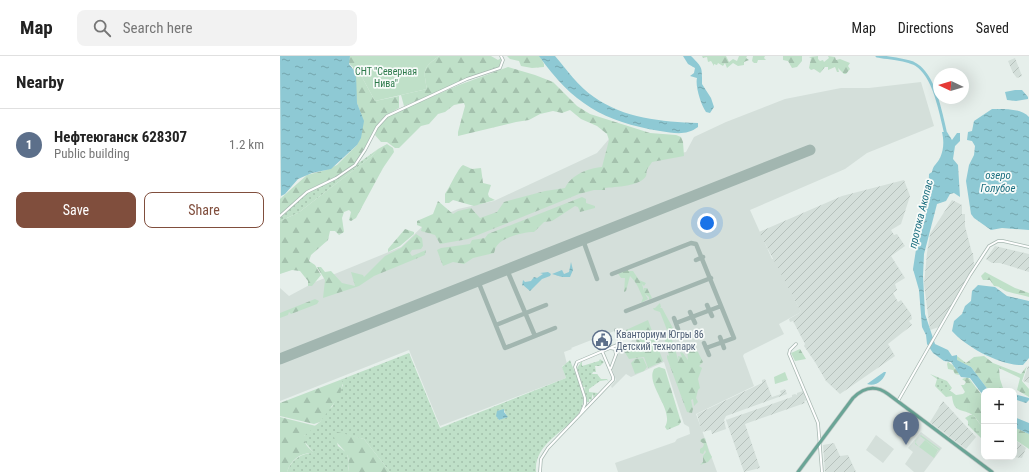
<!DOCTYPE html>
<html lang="en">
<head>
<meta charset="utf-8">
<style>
	body { margin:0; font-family:"Roboto Condensed",sans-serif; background:#f2f2f2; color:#222 }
	.controls { position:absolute; right:12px; bottom:12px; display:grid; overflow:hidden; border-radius:8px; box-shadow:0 4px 16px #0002 }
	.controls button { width:36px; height:36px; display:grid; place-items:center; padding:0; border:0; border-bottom:1px solid #e0e0e0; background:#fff; color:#222; font:20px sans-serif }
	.compass { position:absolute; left:653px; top:12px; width:36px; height:36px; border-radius:50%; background:#fff; box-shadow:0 4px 16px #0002; rotate:274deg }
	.you { position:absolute; left:427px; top:167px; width:14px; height:14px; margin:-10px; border:3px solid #fff; border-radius:50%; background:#1a73e8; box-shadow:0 0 0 6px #1a73e833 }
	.badge { display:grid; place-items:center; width:26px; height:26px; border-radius:50%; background:#804e3d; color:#fff; font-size:13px; font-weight:700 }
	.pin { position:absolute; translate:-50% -33px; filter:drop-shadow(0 1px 2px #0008) }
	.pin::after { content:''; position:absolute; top:21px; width:14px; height:12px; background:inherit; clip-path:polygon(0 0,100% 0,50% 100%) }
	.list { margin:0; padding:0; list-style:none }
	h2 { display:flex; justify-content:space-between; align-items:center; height:52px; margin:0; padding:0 16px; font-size:17px }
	h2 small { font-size:13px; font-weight:400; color:#767676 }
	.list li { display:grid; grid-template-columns:26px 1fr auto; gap:12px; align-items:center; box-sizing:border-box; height:72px; padding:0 16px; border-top:1px solid #e0e0e0 }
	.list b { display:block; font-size:15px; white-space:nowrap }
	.list p { margin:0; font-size:13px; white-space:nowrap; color:#767676 }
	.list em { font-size:13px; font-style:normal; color:#767676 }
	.actions { display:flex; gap:8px; padding:12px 16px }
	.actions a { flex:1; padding:9px 0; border:1px solid #804e3d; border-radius:8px; text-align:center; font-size:14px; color:#804e3d }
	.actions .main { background:#804e3d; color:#fff }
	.icon { flex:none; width:22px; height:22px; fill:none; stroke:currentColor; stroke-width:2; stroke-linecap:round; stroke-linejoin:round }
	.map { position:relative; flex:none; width:749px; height:416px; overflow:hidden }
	header { display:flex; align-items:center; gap:24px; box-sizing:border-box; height:56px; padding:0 20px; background:#fff; border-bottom:1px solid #e0e0e0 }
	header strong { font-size:19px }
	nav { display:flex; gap:22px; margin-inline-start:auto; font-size:14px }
	.search { width:280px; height:36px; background:#f2f2f2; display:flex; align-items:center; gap:10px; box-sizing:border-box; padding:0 14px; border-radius:8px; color:#767676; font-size:15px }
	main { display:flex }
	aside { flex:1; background:#fff }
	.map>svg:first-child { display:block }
</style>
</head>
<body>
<header>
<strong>Map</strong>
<div class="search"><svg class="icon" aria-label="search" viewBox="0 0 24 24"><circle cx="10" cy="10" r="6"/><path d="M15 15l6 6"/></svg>Search here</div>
<nav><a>Map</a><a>Directions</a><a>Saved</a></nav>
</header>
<main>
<aside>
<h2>Nearby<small></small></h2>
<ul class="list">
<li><span class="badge" style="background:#5c6f8a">1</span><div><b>Нефтеюганск 628307</b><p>Public building</p></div><em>1.2 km</em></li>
</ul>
<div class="actions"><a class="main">Save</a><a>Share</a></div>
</aside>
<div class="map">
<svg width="749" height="416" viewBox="0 0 749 416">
	<defs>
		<pattern id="industrial-furrows" width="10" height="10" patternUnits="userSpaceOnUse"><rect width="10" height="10" fill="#d4dfda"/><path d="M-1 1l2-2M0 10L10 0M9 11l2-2" fill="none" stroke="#b6c1bc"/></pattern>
		<pattern id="grass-dots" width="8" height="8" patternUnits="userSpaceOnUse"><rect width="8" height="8" fill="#bfe0c8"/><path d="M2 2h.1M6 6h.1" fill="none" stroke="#a4c1ad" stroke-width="1.8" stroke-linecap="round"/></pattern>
		<pattern id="forest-firs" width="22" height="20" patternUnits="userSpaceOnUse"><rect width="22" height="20" fill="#bfe0c8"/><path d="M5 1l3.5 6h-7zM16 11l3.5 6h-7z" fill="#a4c1ad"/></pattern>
		<pattern id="wetland-marsh" width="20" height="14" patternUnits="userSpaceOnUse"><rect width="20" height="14" fill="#bfe0c8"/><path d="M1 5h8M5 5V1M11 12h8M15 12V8" fill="none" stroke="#a4c1ad"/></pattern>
		<pattern id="water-ripples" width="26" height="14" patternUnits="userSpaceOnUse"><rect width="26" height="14" fill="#8ec9d4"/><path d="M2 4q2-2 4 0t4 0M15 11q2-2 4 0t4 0" fill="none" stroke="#74a5ad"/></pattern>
	</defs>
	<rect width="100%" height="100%" fill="#e6efeb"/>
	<path fill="#d4dfda" d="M641,26L654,70L587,97L565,113L470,154L492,203H494L521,256L499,268L504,278L464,298L463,300L474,330L416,358L437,416H338L335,407L395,386L397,383L410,378L409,371L404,368L384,306L351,321L346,318L332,332L331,330L336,324L332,313L341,290L352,285L347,274L341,277L337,274L291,292L292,293L284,296L287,308L282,310L286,322L160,370L129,294L0,345V232L9,240L35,226L121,191L146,167L178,153L214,145L317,97L334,77L375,102L406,96L414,81L446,66L505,43L561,32H589Z
		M641,376L662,392L644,416H634L625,408L633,396L628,392Z
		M596,379L614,393L603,407L586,394Z"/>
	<path fill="url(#industrial-furrows)" d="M735,2L742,20L737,22L733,17L728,5Z
		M624,124L630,140L621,168L611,174L614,179L617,178L625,190L611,200L625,222L615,228L617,234L613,237L618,246L621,244L631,258L632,263L629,265L632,269L608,288L615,300L560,338L546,325L535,306L524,290L525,288L513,265L510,266L509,263L521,256L479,176L562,140Z
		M672,144L682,149V158H685V170L692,197H693L694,209L659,271L650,274L644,228L647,197L650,178Z
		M715,190L749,198V216L720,207H712L706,203Z
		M748,310H749V327L743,325Z
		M485,323L492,341L501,338L500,335L505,333L507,338L446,360L444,364L446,373L432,378L431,374L422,376L417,358L482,327V324Z
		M523,335L526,344L524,345L525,347L465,368L480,412L464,416L446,364L512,341V339L515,338L517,339V337Z
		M663,345L696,381L686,393L650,366Z
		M734,383L746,392L742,402L733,401Z
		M554,387L560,400L568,399L576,416H545L543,389Z"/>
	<path fill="url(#grass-dots)" fill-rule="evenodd" d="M98,93L92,100L18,157L0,165V162L27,136L62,119Z
		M129,297L160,372L286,322L282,311L290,304C294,316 304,333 303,346C301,371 253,382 256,416H110L84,383L54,376L58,390L67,397L69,407L68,416H7C11,404 21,397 34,397L24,385V380L28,375L40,366L47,354L52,351L63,329L60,324ZM224,354L227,361L219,364L217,361V355Z
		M320,303L324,306L320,310H315L316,316H313L312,318H317L321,323H327L329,326L327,324L320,325L309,333V336L318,337L314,342L312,338V344L309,343V346H307L304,334L305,331H303L297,312L302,305V310L319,305Z
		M650,318L667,325L672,332L670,334L664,333L661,336L655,330L657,323Z"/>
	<path fill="url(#forest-firs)" d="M70,0H77V12L95,45L119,40V52L106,59L100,65L84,94L74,108L55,121L26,135L0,159V143L27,119L46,114L57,109L77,89L81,58L77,47L73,11C69,8 67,5 70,0Z
		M159,0H211L218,4L221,2L220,11L124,50L121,39L147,33C143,13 143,12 159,0Z
		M227,0H260L264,8V11L252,12L241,10L239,5L230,3Z
		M422,0H446L449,6L453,3L457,5L459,0H467L466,2L469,4L464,6V9L458,10L453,7L447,12L445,7L443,10L438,7L437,9L434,8V10L431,5L428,6L427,1L423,2Z
		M473,0H485L484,2L486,4H478L477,7H474L472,5Z
		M503,0H522V5L517,11L512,12L508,5L503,4Z
		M538,0V3L540,5L543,4L544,6L549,2L548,0L555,1L556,4L560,3L570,7L568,10L570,13L566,18H564L558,12L559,16H557L555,11L548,14V11H545L540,17L534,13L531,14L529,12L531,2L529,1Z
		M228,11L255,19L273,26L297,50L310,58L370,77L396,79L401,81L403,86L404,100L372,106C371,108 368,111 367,114C366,116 367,118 366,120C361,130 335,131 325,132V134H314L299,138L188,183L160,188L155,179L141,175L142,171L137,169V165L153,158L158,145L173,158L178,155L191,152L200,162L217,156L224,146L231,144L265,135L285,132C291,119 308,112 322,111L329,84L327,78L317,70L301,63L290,54L282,57L273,55L260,58L249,64L236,66L178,80V76L185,50L184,47L174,49L165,56L158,58L149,68L141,70L119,92H115L107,86H101L95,79L98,70L108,60L179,29Z
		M107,88L113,92L114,96L103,112L76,162L71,165L69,164L71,156L69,154L64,156L62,162L64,176L59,179L55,175H50L48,184L31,199L29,205L35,209L41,219L32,230H28V225L20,215L12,214L0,218V165L18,157L92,100L98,93Z
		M183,109L192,113L201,112L203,127L211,129L208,138L209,141L215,144L194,150L173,144L169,147H165V138C170,131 178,112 183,109Z
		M302,141L306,143V147L315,150V152L300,156L298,151L295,150L272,165L264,166L254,176C244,176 222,181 216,191C215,192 215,195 214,197L193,202L184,208L173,206L163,210L157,194L161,192L190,188L192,184L205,182L208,178Z
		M125,173L134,176V178L120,190L108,196V193Z
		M136,178L142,182L143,190L141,193L132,194L130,197L132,200L146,194L145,199L94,220L79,230L43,242L45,224L37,211H41L45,216L51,215L62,227L75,230L71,216L83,219L84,221L105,200L121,192Z
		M351,211L348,215H353L359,224L366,227L364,230L362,228L364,235V232H367L372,242L369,244V241L365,238L368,243L361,247L363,242C358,231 357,227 350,220L346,235L344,236L345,222H341L337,216Z
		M705,216L735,232L749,237V241C742,239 736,238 729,236C723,235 721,230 714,230L710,224H703L701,220Z
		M35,243L39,245L37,248L11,258L9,256L8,259L0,262V257Z
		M380,247L381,251L380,252H382L394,274L393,277L387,274L380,256L374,254L373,252H375Z
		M368,264L383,305L368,312L364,301L349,303L344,295L345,291L357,289L356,283L347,281L346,274Z
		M386,276C395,284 395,296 399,306L398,300L402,301L400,296L403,297L408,304L407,295L410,292L418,296L423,306L419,310L422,312L418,323L420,332L418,334L416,342L418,346L414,350L413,343L411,344L413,353L412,357L407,356L387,302V299L389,300L388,295L384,293L386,289L384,280Z
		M520,293L526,303L515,305L511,297Z
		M677,300L686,307L694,301L704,300L713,307L741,318L747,310L742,325L749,333V341L737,334L740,322L719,312L720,323L724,335H709L691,311L676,304Z
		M363,302L367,311L364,315L355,318L351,307L355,303Z
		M668,306L674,310V312L678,315L679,319L675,318L673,314L668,313L667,308Z
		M379,311L385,313L401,366L399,369L387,374L385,371C395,354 365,329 374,313Z
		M688,321L704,342V373C700,369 698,364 694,360C682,351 674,359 672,340L666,341L661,336L663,333H668L676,339L683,338L685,336L681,329H684L686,326L682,323Z
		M60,324L63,326L60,339L40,366L34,368L0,360V347Z
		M0,361L36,370L24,380C24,388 28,392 35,397C21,396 11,403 7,416H0Z
		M734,371L749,378V393L734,383Z
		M54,375L84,383L110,416H68C69,410 70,402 66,397C61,389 52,386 54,375Z
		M425,382L429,396L432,401L428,406L420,409L423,406V400L426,396L425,394L423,398L420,397V393L423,391L424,388L420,385L421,383Z"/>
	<path fill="url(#wetland-marsh)" d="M690,359H693L704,373V385L688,369V365L685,362Z"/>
	<path fill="#bfe0c8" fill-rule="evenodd" d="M76,0H159C143,12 143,13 147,33L95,45L77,12Z
		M505,316L508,324L495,328L494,321Z
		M641,379L660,393L654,402L635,388V385ZM640,380L659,394L654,401L658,394L645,384L639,391L635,386Z"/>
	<path fill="url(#water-ripples)" d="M0,0H70L69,8L76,17L77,47L84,65L81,82L77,89L51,113L32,117L18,123L5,138L1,140Z
		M259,0H275C287,14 298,30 314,41C343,62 382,66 418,67V71C406,80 394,77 380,75C324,66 292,47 259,0Z
		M403,0H411C423,12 422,11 422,28L431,42L434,51L430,57L426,56C421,49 415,30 417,22L410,20L414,17L415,12L408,8Z
		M735,34H742L748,41V43L736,45L727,44L725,36Z
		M712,53C723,53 741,52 749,61V174L722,172L711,174L694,162L691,158L686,125L689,109L694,99L695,90L692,85L687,84L688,76L692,75L694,65Z
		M662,76H667L672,84L677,77H680V85L675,90L673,103L678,109L680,141L674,137L670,138L666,145L657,148L644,198L643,220L645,258L655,288L668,294L672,300L677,299V304L691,311L709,335H704V342H701L702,338L690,322L681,321L671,306L664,305L653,297L647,288L646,279L642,271L639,234L633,213L637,187L633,178L637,171L642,174C644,157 649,133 649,118L652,116C653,109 657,108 660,102C664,93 664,85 662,76Z
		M291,206L293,214L290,221H282L272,218L282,214L284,218L289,216Z
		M268,216L271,218L270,220L262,223L250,235L243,229L242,230L243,224L245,226L251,225L254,221L257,222L263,218L260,217Z
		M698,229L715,231L727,240L749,245V302L743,309C721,310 686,291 672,275L674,265L682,258L685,250L691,245L692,235Z
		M604,316H606C604,324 596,331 587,328Z
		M734,338L749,342V344L746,347L734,343Z
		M224,353V356L228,361L219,364L216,360L217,355Z
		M734,361L749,367V378L734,371Z"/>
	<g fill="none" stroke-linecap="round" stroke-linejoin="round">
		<path stroke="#8ec9d4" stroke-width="3" d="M597,0C608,2 623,3 633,7C655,17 661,59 666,79"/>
		<path stroke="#a2b6b0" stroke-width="4.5" d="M303,184L317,223
			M416,204L423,201
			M227,214L255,280
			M332,218L411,187L416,188L454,282L426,292
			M198,225L225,292L275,272
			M427,249L432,260
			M346,255L431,222
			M410,256L415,267
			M394,262L398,273
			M396,267L441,250
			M216,269L266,249
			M440,281L444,292
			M424,287L429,299"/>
		<path stroke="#a2b6b0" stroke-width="11" d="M0,303L530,94"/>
		<defs>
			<path id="minor" d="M0,160L27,136L56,122L75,109L85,94L97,71L107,60L187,23L220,12L223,4L221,0
				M516,288L510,294L509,298L538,367L542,416
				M332,291L340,288
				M331,312L340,288L336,274
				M618,345L690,219L709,190L718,185H723L749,191
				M301,357L305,348V342L295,311L297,306L330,292L335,293L336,299
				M260,416L261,403L268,392L333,324V321L322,295"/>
			<path id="major" d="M518,416L573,342C584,331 596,329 608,338L712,416"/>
		</defs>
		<use href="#minor" stroke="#a8b8b2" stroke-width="3.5"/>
		<use href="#major" stroke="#c2cac8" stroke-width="4.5"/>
		<use href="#minor" stroke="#fff" stroke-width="2"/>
		<use href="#major" stroke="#6aa596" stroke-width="3"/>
	</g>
	<defs>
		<symbol id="civic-ring" viewBox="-11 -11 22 22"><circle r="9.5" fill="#f7fbf9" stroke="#5c6f8a" stroke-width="1.5"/><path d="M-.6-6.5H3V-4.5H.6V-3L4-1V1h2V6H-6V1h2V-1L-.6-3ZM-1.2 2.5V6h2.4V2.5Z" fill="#5c6f8a"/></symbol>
	</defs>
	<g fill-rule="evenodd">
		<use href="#civic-ring" x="311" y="273" width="22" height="22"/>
	</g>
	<g text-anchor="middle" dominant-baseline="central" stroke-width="3.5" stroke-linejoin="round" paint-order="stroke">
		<g font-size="10" fill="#2d7a4b" stroke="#f7fbf9">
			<text x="106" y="15">СНТ "Северная<tspan x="106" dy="12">Нива"</tspan></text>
		</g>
		<g font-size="10" fill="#4e5e75" stroke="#f7fbf9" text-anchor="start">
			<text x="336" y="278">Кванториум Югры 86<tspan x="336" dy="12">Детский технопарк</tspan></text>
		</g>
		<g font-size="11" font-style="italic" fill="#1c6f80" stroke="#f7fbf9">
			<text x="718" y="119">озеро<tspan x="718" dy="13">Голубое</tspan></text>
			<text transform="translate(641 158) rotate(-76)">протока Акопас</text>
		</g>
	</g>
</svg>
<div class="controls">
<button>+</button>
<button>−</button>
</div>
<svg class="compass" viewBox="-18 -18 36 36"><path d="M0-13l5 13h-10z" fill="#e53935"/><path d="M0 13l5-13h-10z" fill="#767676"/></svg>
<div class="you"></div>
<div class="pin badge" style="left:626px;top:389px;background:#5c6f8a">1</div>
</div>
</main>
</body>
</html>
